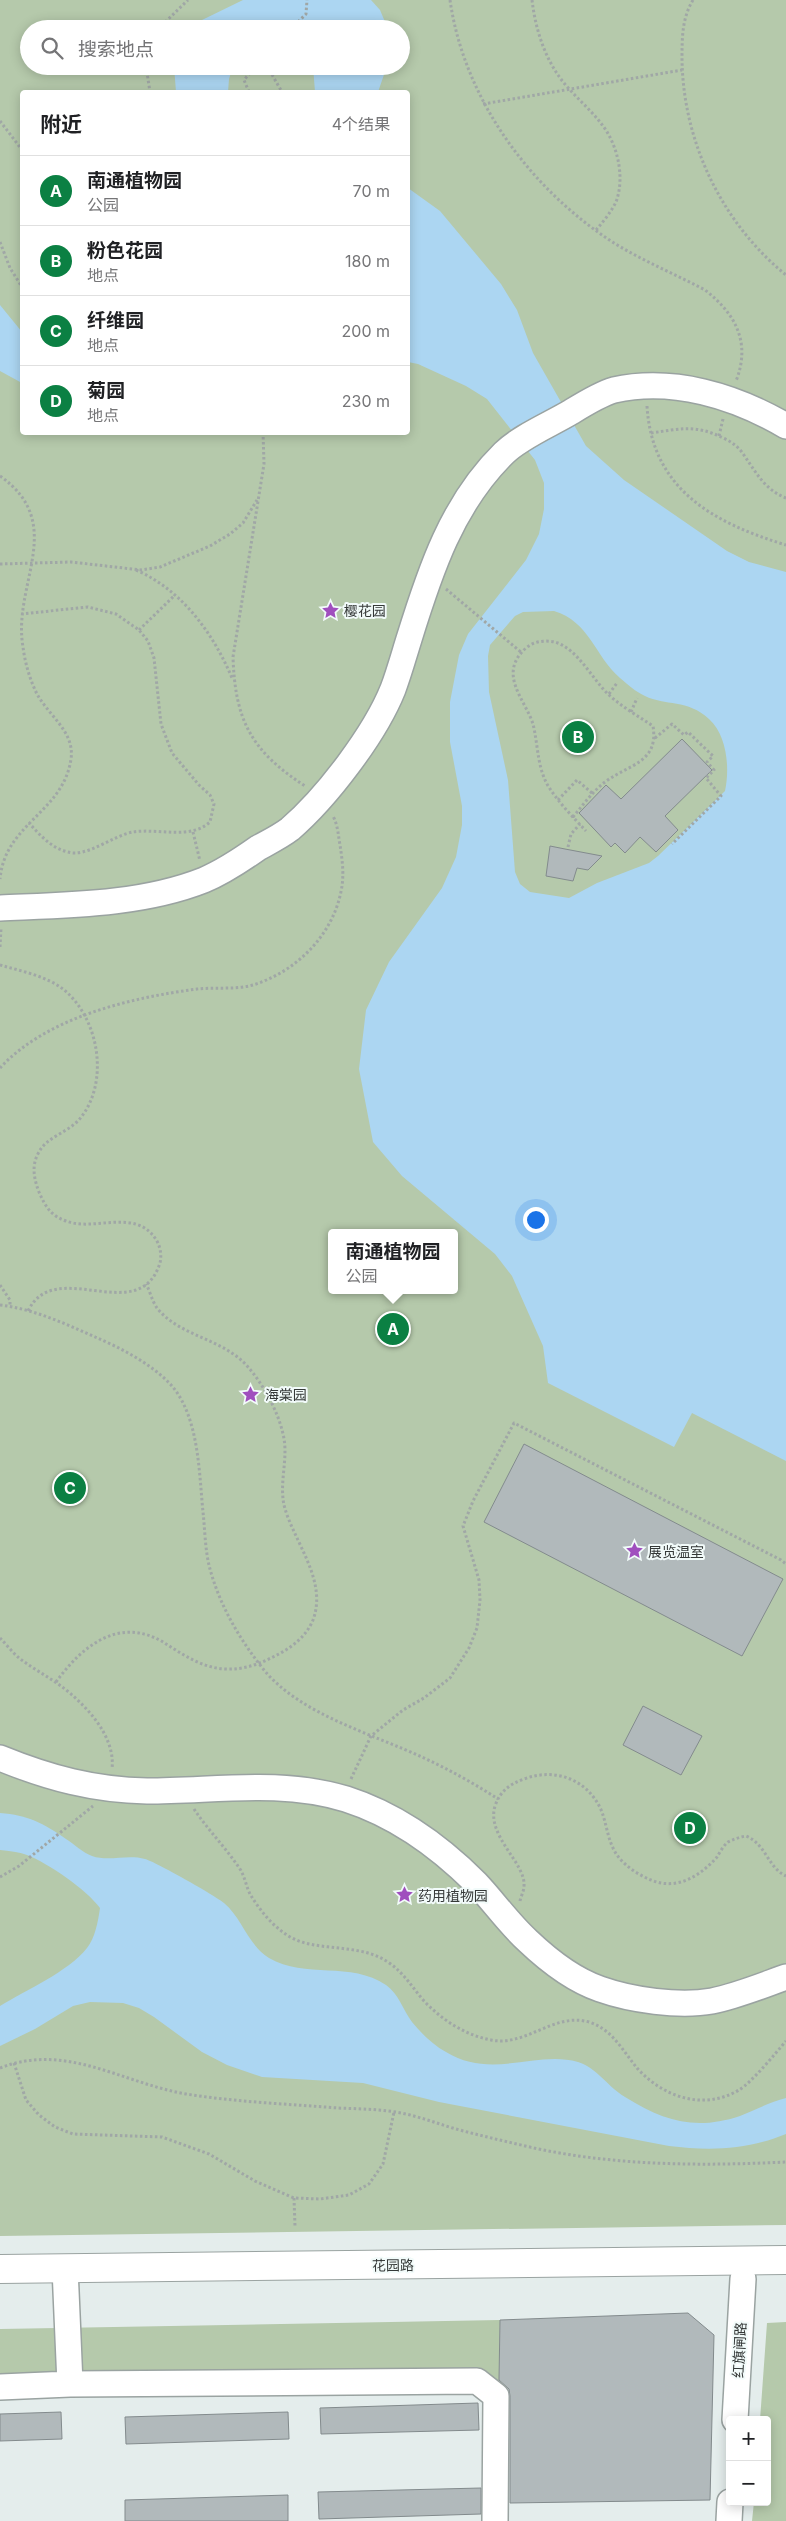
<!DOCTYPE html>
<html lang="zh">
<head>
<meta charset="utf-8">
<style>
	body { margin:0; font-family:Inter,"Noto Sans SC",sans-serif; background:#f6f6f6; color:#202124 }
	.controls { position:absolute; right:15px; bottom:15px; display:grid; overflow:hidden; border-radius:5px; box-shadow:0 2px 12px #0003 }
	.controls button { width:45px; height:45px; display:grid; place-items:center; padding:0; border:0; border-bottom:1px solid #e0e0e0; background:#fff; color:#202124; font:25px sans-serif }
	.you { position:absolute; left:535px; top:1219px; width:18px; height:18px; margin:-12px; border:4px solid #fff; border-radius:50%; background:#1a73e8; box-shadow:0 0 0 8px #1a73e833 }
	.badge { display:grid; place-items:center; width:32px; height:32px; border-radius:50%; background:#0b8043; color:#fff; font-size:16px; font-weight:700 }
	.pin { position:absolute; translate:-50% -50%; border:2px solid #fff; box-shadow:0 1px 5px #0006 }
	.popup { position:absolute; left:328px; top:1229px; width:130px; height:65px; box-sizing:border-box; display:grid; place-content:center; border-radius:5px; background:#fff; filter:drop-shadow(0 1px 4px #0005); font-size:16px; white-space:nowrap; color:#757577 }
	.popup b { font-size:19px; color:#202124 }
	.popup::after { content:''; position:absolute; left:50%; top:100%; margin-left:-10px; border:10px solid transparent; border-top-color:#fff }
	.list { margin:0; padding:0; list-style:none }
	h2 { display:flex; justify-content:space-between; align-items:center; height:65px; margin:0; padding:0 20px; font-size:21px }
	h2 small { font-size:16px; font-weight:400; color:#757577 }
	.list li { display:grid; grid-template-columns:32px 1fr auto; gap:15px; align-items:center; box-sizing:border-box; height:70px; padding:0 20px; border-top:1px solid #e0e0e0 }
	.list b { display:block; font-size:19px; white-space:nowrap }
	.list p { margin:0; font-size:16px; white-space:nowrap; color:#757577 }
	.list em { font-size:16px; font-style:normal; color:#757577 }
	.icon { flex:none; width:28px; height:28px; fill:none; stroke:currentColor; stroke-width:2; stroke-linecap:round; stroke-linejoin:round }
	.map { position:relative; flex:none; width:786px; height:2521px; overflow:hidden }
	.search { position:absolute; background:#fff; box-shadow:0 2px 12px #0003; left:20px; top:20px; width:390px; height:55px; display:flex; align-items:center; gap:12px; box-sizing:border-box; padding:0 18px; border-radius:28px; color:#757577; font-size:19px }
	.panel { position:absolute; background:#fff; box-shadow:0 2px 12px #0003; left:20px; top:90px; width:390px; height:345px; border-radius:5px }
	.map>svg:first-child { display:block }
</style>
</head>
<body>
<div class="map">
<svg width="786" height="2521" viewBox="0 0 786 2521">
	<rect width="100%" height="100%" fill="#e4edec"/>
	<path fill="#b5c9ab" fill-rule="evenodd" d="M0,0H786V2225L0,2236ZM29,29H401V66H29ZM22,92H408V432H22ZM332,1233H454V1290H332Z
		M500,2320L499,2384L0,2393V2329Z
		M786,2322V2521H752L754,2502H767V2420H760L767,2323Z"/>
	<path fill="#acd6f2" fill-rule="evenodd" d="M243,0H371L380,10L388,29H299L282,22L271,23L262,29H191L202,20Z
		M174,66H233L229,79L228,92H176Z
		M313,66H387L378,92H315Z
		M408,188L440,211L501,284L517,310L533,353L586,446L624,480L727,551L749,562L786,572V1461L692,1413L674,1447L548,1383L543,1346L512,1276L495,1254L402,1176L373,1142L359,1069L366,1010L389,962L442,888L456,857L462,825V806L450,742V702L459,655L468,634L526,560L539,534L544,509V483L535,460L487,399L466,386L418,364L408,362ZM554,611C590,622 594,655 620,678C627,684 636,692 645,696C665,706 688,699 709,719C727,735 730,768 725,791L658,856L649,863L597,883L569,898L530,892L520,884L515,872L508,780L489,692L488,656L490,645L515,616L523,612Z
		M0,305L22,332V383L0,371Z
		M0,1813C28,1815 43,1823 66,1839C74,1844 83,1853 92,1856C109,1862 127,1854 145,1859C154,1861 216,1896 224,1903C242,1918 248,1945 269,1958C305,1979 351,1961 386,1985C399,1994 403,2010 412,2022C421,2033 433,2045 446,2052C492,2080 536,2050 578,2062C597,2068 608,2087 625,2097C664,2121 695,2131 740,2116C755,2110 770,2102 786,2098V2134C747,2150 710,2151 669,2146L439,2102L363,2083L262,2077L227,2065L202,2052L154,2017L139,2008L123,2003L90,2002L73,2006L35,2029L0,2046V2006C26,1990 68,1972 87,1948C95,1938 98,1922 100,1908C87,1890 48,1863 27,1855C19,1852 9,1851 0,1850Z"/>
	<path fill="#b1b9bb" stroke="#838b8d" d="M682,739L712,770L665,816L678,830L656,852L640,837L625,853L615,843L611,847L579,813L606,785L621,799Z
		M550,846L565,849L602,856L588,870L577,868L573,881L546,876Z
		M524,1444L783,1579L742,1656L484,1522Z
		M643,1706L702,1736L681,1775L623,1745Z
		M688,2313L714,2335L710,2500L510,2503V2396L509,2389L499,2380L500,2320Z
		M478,2403L479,2430L321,2434L320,2408Z
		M61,2412L62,2439L0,2441V2414Z
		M288,2412L289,2439L126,2444L125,2417Z
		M481,2488V2514L319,2519L318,2492Z
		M288,2495V2521H125V2500Z"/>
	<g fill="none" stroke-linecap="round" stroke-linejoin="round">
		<defs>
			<path id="minor" d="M0,908C67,905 141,905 204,880C223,872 241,860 258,848C269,842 281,836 290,829C327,797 375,734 393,689C399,673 404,655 409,639C430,571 452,504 504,453C520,437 551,424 571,412C584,404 600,394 614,390C673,377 735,396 786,426
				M0,1758C49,1778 94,1790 147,1791C215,1791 280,1779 346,1799C396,1815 439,1846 476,1883C494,1902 509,1924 528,1941C548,1960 574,1980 600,1989C631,2000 679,2007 712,2001C737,1996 761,1986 786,1977
				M70,2384L477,2381L496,2396L495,2521
				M0,2387L70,2384L65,2268
				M735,2420L743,2279
				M729,2521L730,2502"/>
			<path id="major" d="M0,2269L786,2260"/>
		</defs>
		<use href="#minor" stroke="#9aa3a1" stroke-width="28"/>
		<use href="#major" stroke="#9aa3a1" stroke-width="30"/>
		<path stroke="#a0a7a6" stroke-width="3" stroke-dasharray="2.5 2.5" stroke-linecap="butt" d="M450,0C464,99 530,189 614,243C643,261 675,274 705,290C736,314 751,343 736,381
			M532,0C535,26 543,53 558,75C571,94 590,108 603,126C618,146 625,178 616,202C611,212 603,222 596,230
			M693,0C682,18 682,38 682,59C683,142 722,223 786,275
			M158,29L188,0
			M291,29L306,14L307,0
			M146,66L150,92
			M267,66L282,92
			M249,92L244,80L256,66
			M483,104L682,70
			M0,121L22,150
			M0,242L10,268L22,287
			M647,406C652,490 714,523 786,545
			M263,432L264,464L233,657C235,720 251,751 305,786
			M651,433C679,429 696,424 723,438C730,441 736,445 741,451C755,470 763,489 786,498
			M719,436L723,419
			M0,476C68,524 12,584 23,647C25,663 30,680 37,694C49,716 75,732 71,759C63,813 5,823 0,879
			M0,564L71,562L141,570L160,567L210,546L230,534L243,523L257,500
			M136,570C182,590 213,633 232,678
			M446,589L522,653
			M21,614L88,607L116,614L139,630L148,641L154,658L161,724L172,753L199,785L210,795L214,804L210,822C190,840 159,828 133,832C114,835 86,858 68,852C51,848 40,835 29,823
			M139,630L175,595
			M609,694L617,683
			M631,712L637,698
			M655,738L672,724L684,735L688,732L713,756L707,762L714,770L706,778L721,796L672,844
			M558,800L577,780L593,794
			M573,817C583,805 593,791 605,782C629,764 659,763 653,726C638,716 622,707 609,695C592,679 578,649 555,642C545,640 534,641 526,648C497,674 525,699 533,724C538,744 537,765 547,784C557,801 572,816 586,831
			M193,832L200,861
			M568,847L571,834L580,824
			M0,947L1,928
			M0,965C21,971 46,976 63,989C99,1018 109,1080 82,1116C71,1132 47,1136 39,1152C31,1165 34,1179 39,1192C45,1206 51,1216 66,1221C94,1232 134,1208 155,1238C160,1245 162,1254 160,1263C139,1329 55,1255 28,1311
			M0,1068C47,1017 130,998 197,989C215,987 235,990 253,985C298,971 335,933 342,886C344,872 342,858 340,845C338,834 338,826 333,816
			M0,1285L10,1300V1307
			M0,1305C33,1309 64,1323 95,1337C121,1348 152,1364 172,1386C199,1418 199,1472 203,1512C205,1530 205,1551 210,1569C220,1606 240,1640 264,1670C301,1715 373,1734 424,1758C450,1770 475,1784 498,1799
			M0,1638C6,1644 12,1652 19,1658C32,1668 47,1676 61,1686C85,1704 116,1736 112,1769
			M56,1682C82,1646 119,1616 163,1642C182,1654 202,1668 225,1669C244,1670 259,1664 275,1656C291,1648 306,1637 313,1620C328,1580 293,1541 284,1505C279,1481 289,1457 283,1434C278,1411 263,1384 248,1367C223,1338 180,1337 157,1308C152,1301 150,1291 146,1284
			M351,1779L371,1736L403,1710L424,1698L450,1678L469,1648L477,1628L480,1600L479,1580L463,1526L473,1501L514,1423L781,1560L786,1564
			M194,1809C208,1830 226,1848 240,1869C245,1877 246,1886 250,1894C262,1914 281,1937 305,1943C333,1950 364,1946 388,1962C404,1973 412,1987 424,2001C442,2020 465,2035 491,2040C526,2047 554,2012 589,2022C612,2029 623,2051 637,2068C663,2097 703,2111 739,2090C752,2082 775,2054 786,2041
			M0,1877L19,1866L93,1806
			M520,1901C521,1896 524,1891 524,1886C526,1863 486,1836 495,1806C500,1791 510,1784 524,1779C556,1767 589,1780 602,1812C607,1826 608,1842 617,1855C626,1868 646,1880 661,1883C683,1887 703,1873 717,1857C720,1852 724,1845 728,1842C734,1839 740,1837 746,1836C766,1844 768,1868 786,1876
			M14,2063L26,2100L39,2115L55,2127L73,2134L162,2137L209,2154L255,2181L294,2198L320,2199L349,2195L369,2184L383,2164L394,2112
			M0,2068C66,2042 122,2083 186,2094C236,2102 288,2104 338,2108C361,2109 384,2109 406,2114C423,2118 439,2124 456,2129C482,2136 508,2142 534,2148C617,2166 702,2166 786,2162
			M294,2198L295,2226"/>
		<use href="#minor" stroke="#fff" stroke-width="25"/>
		<use href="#major" stroke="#fff" stroke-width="28"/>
	</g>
	<defs>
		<symbol id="sight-bare" viewBox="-9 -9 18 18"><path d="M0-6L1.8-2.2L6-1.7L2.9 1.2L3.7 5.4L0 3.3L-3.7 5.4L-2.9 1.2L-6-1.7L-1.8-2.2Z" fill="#a04fbe" stroke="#f2fbfa" stroke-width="2.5" paint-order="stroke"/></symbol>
	</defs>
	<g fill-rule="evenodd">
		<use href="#sight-bare" x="318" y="598" width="25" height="25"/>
		<use href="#sight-bare" x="238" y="1382" width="25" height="25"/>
		<use href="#sight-bare" x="622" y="1538" width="25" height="25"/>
		<use href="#sight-bare" x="392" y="1882" width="25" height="25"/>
	</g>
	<g text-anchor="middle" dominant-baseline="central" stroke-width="4" stroke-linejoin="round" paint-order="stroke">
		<g font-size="14" fill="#353938" stroke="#f2fbfa" text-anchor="start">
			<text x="344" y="610">樱花园</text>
			<text x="265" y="1394">海棠园</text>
			<text x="648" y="1551">展览温室</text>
			<text x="418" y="1895">药用植物园</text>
		</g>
		<g font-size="14" fill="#353938" stroke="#f2fbfa">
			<text transform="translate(393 2265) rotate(-1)">花园路</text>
			<text transform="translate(739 2350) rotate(-87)">红旗闸路</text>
		</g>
	</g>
</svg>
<div class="controls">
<button>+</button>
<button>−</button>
</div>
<div class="you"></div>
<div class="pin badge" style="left:393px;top:1329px">A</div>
<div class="popup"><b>南通植物园</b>公园</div>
<div class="pin badge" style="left:578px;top:737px">B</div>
<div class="pin badge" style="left:70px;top:1488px">C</div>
<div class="pin badge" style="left:690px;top:1828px">D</div>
<div class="search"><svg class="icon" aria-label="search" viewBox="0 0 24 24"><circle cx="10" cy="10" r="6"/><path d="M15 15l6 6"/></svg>搜索地点</div>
<section class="panel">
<h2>附近<small>4个结果</small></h2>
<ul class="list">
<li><span class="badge">A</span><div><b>南通植物园</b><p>公园</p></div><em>70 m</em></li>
<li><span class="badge">B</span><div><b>粉色花园</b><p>地点</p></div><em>180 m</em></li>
<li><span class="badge">C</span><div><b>纤维园</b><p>地点</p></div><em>200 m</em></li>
<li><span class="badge">D</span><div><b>菊园</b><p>地点</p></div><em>230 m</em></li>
</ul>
</section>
</div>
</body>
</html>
